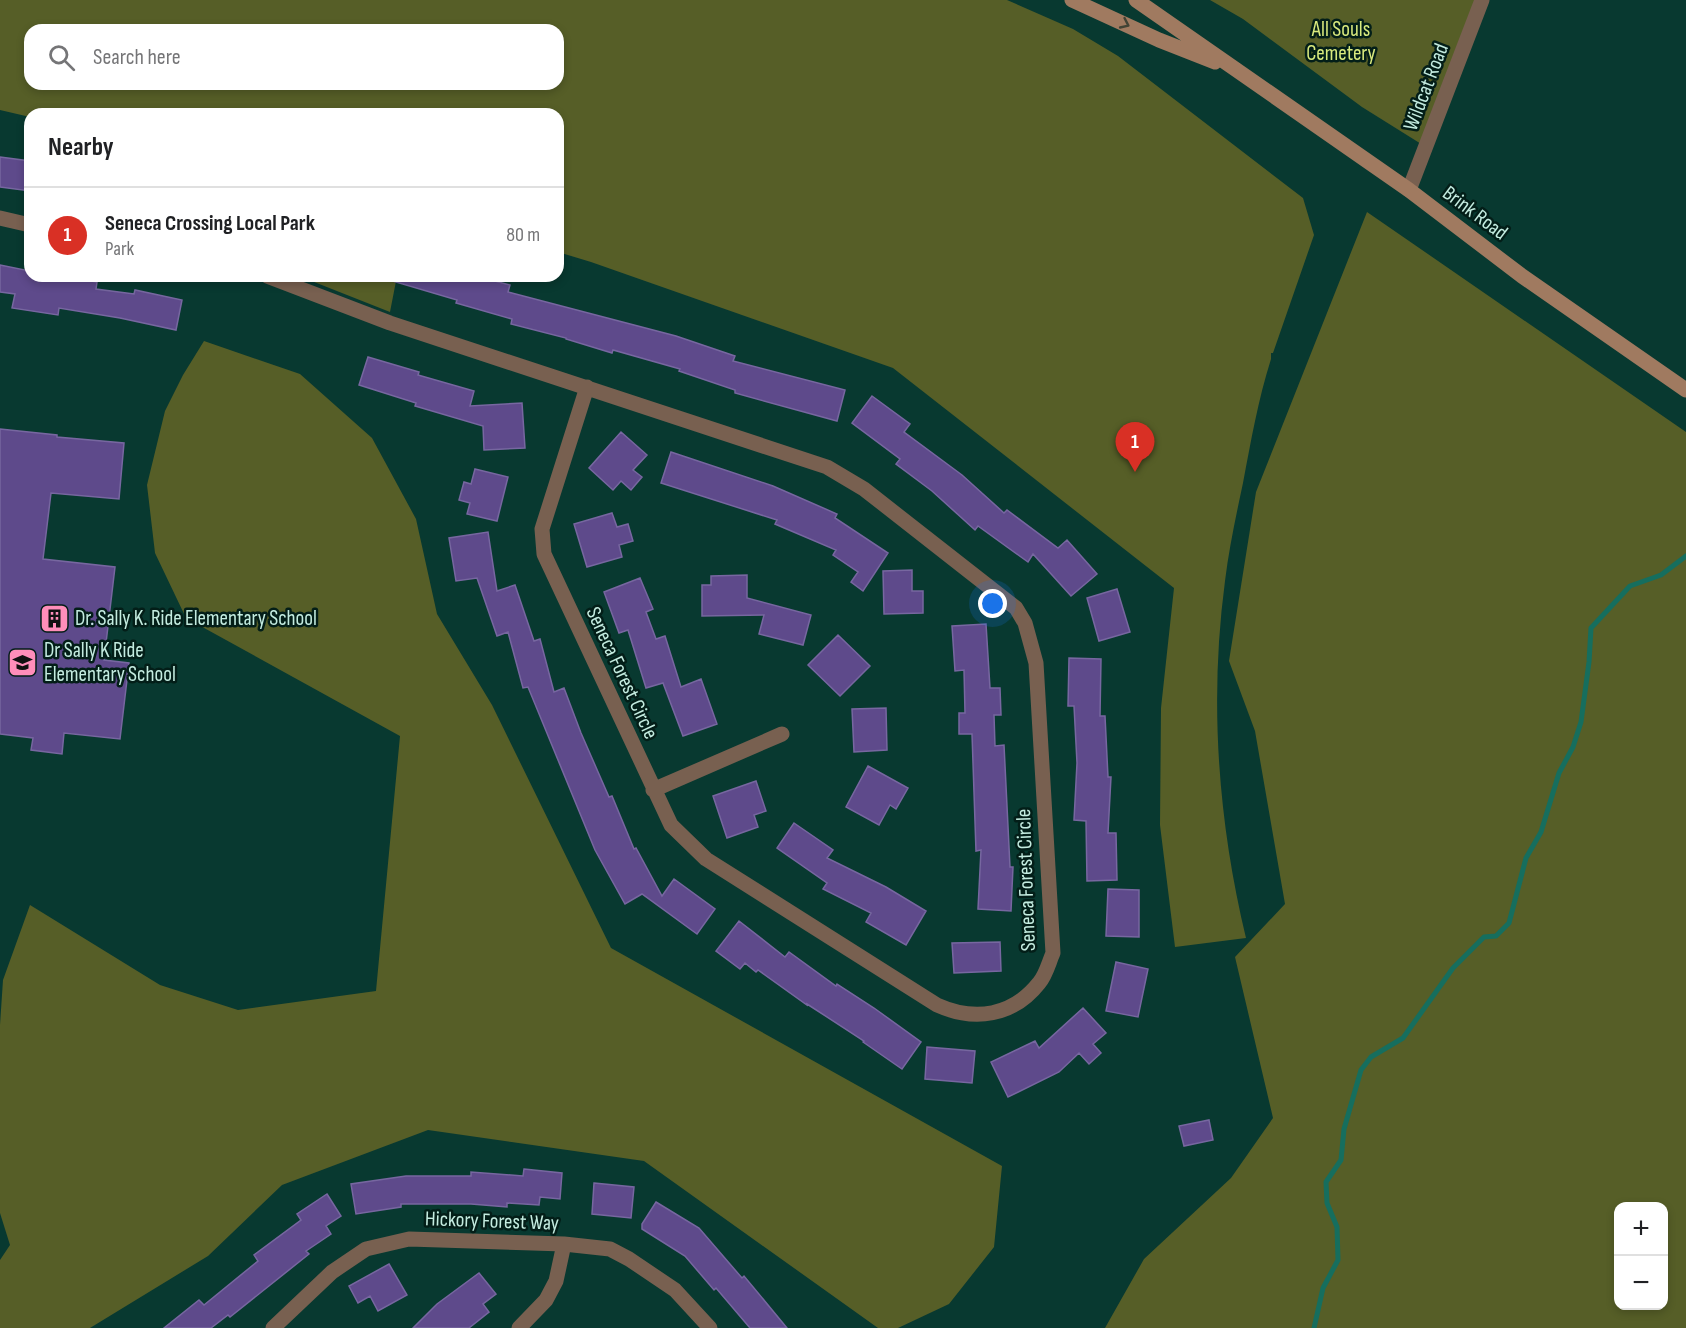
<!DOCTYPE html>
<html lang="en">
<head>
<meta charset="utf-8">
<style>
	body { margin:0; font-family:"Sofia Sans Condensed",sans-serif; background:#f2f2f2; color:#202124 }
	.controls { position:absolute; right:18px; bottom:18px; display:grid; overflow:hidden; border-radius:12px; box-shadow:0 3px 9px #0003 }
	.controls button { width:54px; height:54px; display:grid; place-items:center; padding:0; border:0; border-bottom:2px solid #e0e0e0; background:#fff; color:#202124; font:30px sans-serif }
	.you { position:absolute; left:993px; top:604px; width:21px; height:21px; margin:-15px; border:4px solid #fff; border-radius:50%; background:#1a73e8; box-shadow:0 0 0 9px #1a73e833 }
	.badge { display:grid; place-items:center; width:39px; height:39px; border-radius:50%; background:#d93025; color:#fff; font-size:20px; font-weight:700 }
	.pin { position:absolute; translate:-50% -50px; filter:drop-shadow(0 2px 3px #0008) }
	.pin::after { content:''; position:absolute; top:32px; width:21px; height:18px; background:inherit; clip-path:polygon(0 0,100% 0,50% 100%) }
	.list { margin:0; padding:0; list-style:none }
	h2 { display:flex; justify-content:space-between; align-items:center; height:78px; margin:0; padding:0 24px; font-size:26px }
	h2 small { font-size:20px; font-weight:400; color:#757577 }
	.list li { display:grid; grid-template-columns:39px 1fr auto; gap:18px; align-items:center; box-sizing:border-box; height:96px; padding:0 24px; border-top:2px solid #e0e0e0 }
	.list b { display:block; font-size:22px; white-space:nowrap }
	.list p { margin:0; font-size:20px; white-space:nowrap; color:#757577 }
	.list em { font-size:20px; font-style:normal; color:#757577 }
	.icon { flex:none; width:33px; height:33px; fill:none; stroke:currentColor; stroke-width:2; stroke-linecap:round; stroke-linejoin:round }
	.map { position:relative; flex:none; width:1686px; height:1328px; overflow:hidden }
	.search { position:absolute; background:#fff; box-shadow:0 3px 9px #0003; left:24px; top:24px; width:540px; height:66px; display:flex; align-items:center; gap:15px; box-sizing:border-box; padding:0 21px; border-radius:18px; color:#757577; font-size:22px }
	.panel { position:absolute; background:#fff; box-shadow:0 3px 9px #0003; left:24px; top:108px; width:540px; height:174px; border-radius:18px }
	.map>svg:first-child { display:block }
</style>
</head>
<body>
<div class="map">
<svg width="1686" height="1328" viewBox="0 0 1686 1328">
	<rect width="100%" height="100%" fill="#083930"/>
	<path fill="#565e27" fill-rule="evenodd" d="M0,0H1007L1073,29L1118,56L1303,198L1314,235L1273,353H1271V359C1258,400 1251,441 1243,483C1236,516 1229,548 1225,581C1209,701 1218,821 1246,938L1175,947L1160,825L1161,708L1174,588L893,368L591,262L558,252V114H30V117L0,110ZM30,30H558V84H30Z
		M1210,0H1482L1426,147L1362,107L1243,19Z
		M1367,212L1686,432V1328H1105L1144,1259L1231,1178L1273,1118L1235,957L1285,904L1255,731L1229,661L1256,492ZM1618,1206H1664V1306H1618Z
		M299,276H397L390,312Z
		M204,341L300,374L372,438L416,519L437,614L492,705L611,948L1002,1166L994,1247L949,1304L898,1328H878L644,1161L428,1130L282,1185L208,1256L90,1328H0V1260L10,1245L0,1213V1025L3,980L30,905L160,985L238,1010L376,991L400,736L186,618L155,553L147,485L165,411L183,375Z"/>
	<g fill="none" stroke-linecap="round" stroke-linejoin="round">
		<path stroke="#166e5e" stroke-width="5" d="M1314,1328L1323,1288L1338,1260L1337,1227L1327,1203L1326,1182L1341,1160L1344,1129L1361,1070L1371,1057L1403,1038L1453,968L1484,937L1496,936L1509,923L1526,858L1541,832L1559,773L1573,747L1581,722L1589,662L1591,628L1630,586L1661,575L1686,556"/>
	</g>
	<path fill="#5e4a8b" stroke="#7767a0" stroke-width="1.5" d="M0,157L30,161V191L0,187Z
		M0,265L30,271V276H63L97,282L96,289L134,294L135,290L182,300L176,330L120,318L59,308L58,315L12,308L15,294L0,292Z
		M389,276H476L510,285L508,292L676,336L735,356L733,361L845,390L837,421L735,393V390L679,371L680,369L613,350L612,353L566,339V338L511,324L512,319L456,303L457,300L389,280Z
		M368,357L419,372L418,375L474,391L470,406L522,403L525,448L484,450L483,426L415,406L416,403L359,385Z
		M872,396L910,424L904,432L962,475L1004,513L1007,510L1058,548L1067,540L1097,574L1071,596L1033,554L1028,562L978,526L975,530L932,491L896,464L900,459L852,423Z
		M0,429L57,435V437L124,443L119,499L51,493L43,559L115,567L104,660L129,663L120,739L64,733L62,754L31,750L33,738L0,734Z
		M621,432L647,455L633,470L642,477L631,490L621,481L613,490L589,468Z
		M671,452L773,486L837,514L835,518L888,553L863,591L851,582L858,572L833,555L836,550L775,524L777,520L661,483Z
		M475,469L508,477L497,521L467,514L470,503L459,500L464,482L471,484Z
		M612,513L617,527L628,524L633,541L619,545L622,557L587,567L574,524Z
		M488,532L497,591L515,585L534,641L540,639L554,692L564,688L581,733L609,797L612,796L634,849L636,848L662,896L674,879L715,909L697,934L642,894L625,904L595,850L528,687L523,688L508,632L497,636L477,578L456,581L449,538Z
		M912,570V591H923V613L884,614L883,571Z
		M747,575V598L811,615L803,645L759,634L764,615L702,616V585H711V576Z
		M640,578L653,609L646,612L656,639L665,636L681,687L701,679L717,724L683,736L663,683L646,688L628,630L619,633L604,592Z
		M1117,589L1130,632L1099,641L1087,598Z
		M986,624L990,688H1000L1001,715H994L995,746L1004,745L1010,867H1013L1011,911L978,909L981,850L976,851L972,734H959V713H965L964,670L955,671L952,626Z
		M838,635L870,666L840,696L808,665Z
		M1069,658L1101,659L1100,716H1105L1108,777H1111L1108,833H1116L1117,880L1087,881L1086,821L1074,820L1077,763L1074,706H1068Z
		M886,708L887,750L854,752L852,709Z
		M868,766L908,788L896,809L890,805L879,825L846,807Z
		M756,781L766,811L754,815L758,827L727,838L713,796Z
		M794,823L833,850L827,858L886,887L926,911L906,945L866,922L871,913L823,889L827,883L777,848Z
		M1108,889L1139,890V937L1106,936Z
		M739,921L785,957L789,952L836,986L837,984L874,1008L921,1042L902,1069L863,1042L864,1041L807,1004V1005L758,970L756,972L745,963L740,969L716,951Z
		M1000,942L1001,971L954,973L952,943Z
		M1116,962L1148,969L1138,1017L1106,1011Z
		M1083,1008L1106,1033L1093,1044L1101,1053L1089,1064L1079,1053L1059,1072L1008,1097L991,1062L1035,1041L1039,1048Z
		M927,1047L975,1051L972,1083L925,1079Z
		M1209,1120L1213,1140L1184,1146L1179,1126Z
		M524,1169L562,1173L560,1199L540,1197L539,1205L507,1203V1207L471,1204H401V1207L356,1214L351,1184L406,1176H471V1172L523,1176Z
		M594,1183L634,1187L631,1218L592,1214Z
		M327,1194L341,1216L326,1226L331,1234L306,1251L309,1254L230,1317L228,1315L211,1328H164L199,1300L204,1305L258,1261L254,1255L301,1220L297,1214Z
		M656,1202L699,1228L742,1278L744,1276L787,1328H750L716,1288L714,1290L685,1256L642,1229V1224Z
		M389,1264L407,1295L378,1311L370,1296L358,1303L349,1286Z
		M479,1273L496,1294L483,1304L489,1312L469,1328H413L437,1304Z"/>
	<g fill="none" stroke-linecap="round" stroke-linejoin="round">
		<path stroke="#786050" stroke-width="15" d="M0,218L30,225
			M267,276L390,323L827,467L864,489L1016,608L1025,623L1036,663L1053,953C1049,962 1046,975 1039,983C1013,1016 975,1022 937,1005L706,859L671,825L544,554L542,529L587,387
			M653,790L782,734
			M273,1328L332,1272L366,1249L409,1239L564,1244L610,1249L629,1259L675,1290L710,1328
			M519,1328L546,1300L556,1281L564,1244"/>
		<path stroke="#786050" stroke-width="15" d="M1409,190L1482,0"/>
		<path stroke="#a07a60" stroke-width="15" d="M1072,0L1159,40L1215,62
			M1136,0L1409,190L1522,276L1686,390"/>
	</g>
	<defs><path id="oneway-chevron" d="M-2-3.5L2.5 0L-2 3.5" fill="none" stroke-width="1.6" stroke-linecap="round" stroke-linejoin="round" transform="scale(1.5)"/></defs>
	<use stroke="#424335" href="#oneway-chevron" transform="translate(1125 24) rotate(25)"/>
	<defs>
		<symbol id="building-square" viewBox="-11 -11 22 22"><rect x="-9" y="-9" width="18" height="18" rx="4" fill="#ff8eba" stroke="#031e18"/><path d="M-4-6H4V6H1V3H-1V6H-4ZM-2.5-4.3h1.7v1.8h-1.7ZM.8-4.3h1.7v1.8H.8ZM-2.5-1h1.7V.8h-1.7ZM.8-1h1.7V.8H.8Z" fill="#111"/></symbol>
		<symbol id="school-square" viewBox="-11 -11 22 22"><rect x="-9" y="-9" width="18" height="18" rx="4" fill="#ff8eba" stroke="#031e18"/><path d="M0-5L7-2L0 1L-7-2ZM-4 1L0 2.5L4 1V4Q0 6-4 4Z" fill="#111"/></symbol>
	</defs>
	<g fill-rule="evenodd">
		<use href="#building-square" x="38" y="602" width="33" height="33"/>
		<use href="#school-square" x="6" y="646" width="33" height="33"/>
	</g>
	<g text-anchor="middle" dominant-baseline="central" stroke-width="5" stroke-linejoin="round" paint-order="stroke">
		<g font-size="21" fill="#d9ea7e" stroke="#031e18">
			<text x="1341" y="29">All Souls<tspan x="1341" dy="24">Cemetery</tspan></text>
		</g>
		<g font-size="21" fill="#c4ece0" stroke="#031e18">
			<text transform="translate(1426 87) rotate(-69)">Wildcat Road</text>
			<text transform="translate(1475 213) rotate(37)">Brink Road</text>
			<text transform="translate(622 673) rotate(65)">Seneca Forest Circle</text>
			<text transform="translate(1026 880) rotate(-92)">Seneca Forest Circle</text>
			<text transform="translate(492 1221) rotate(2)">Hickory Forest Way</text>
		</g>
		<g font-size="21" fill="#c4ece0" stroke="#031e18" text-anchor="start">
			<text x="75" y="618">Dr. Sally K. Ride Elementary School</text>
			<text x="44" y="650">Dr Sally K Ride<tspan x="44" dy="24">Elementary School</tspan></text>
		</g>
	</g>
</svg>
<div class="controls">
<button>+</button>
<button>−</button>
</div>
<div class="you"></div>
<div class="pin badge" style="left:1135px;top:472px">1</div>
<div class="search"><svg class="icon" aria-label="search" viewBox="0 0 24 24"><circle cx="10" cy="10" r="6"/><path d="M15 15l6 6"/></svg>Search here</div>
<section class="panel">
<h2>Nearby<small></small></h2>
<ul class="list">
<li><span class="badge">1</span><div><b>Seneca Crossing Local Park</b><p>Park</p></div><em>80 m</em></li>
</ul>
</section>
</div>
</body>
</html>
